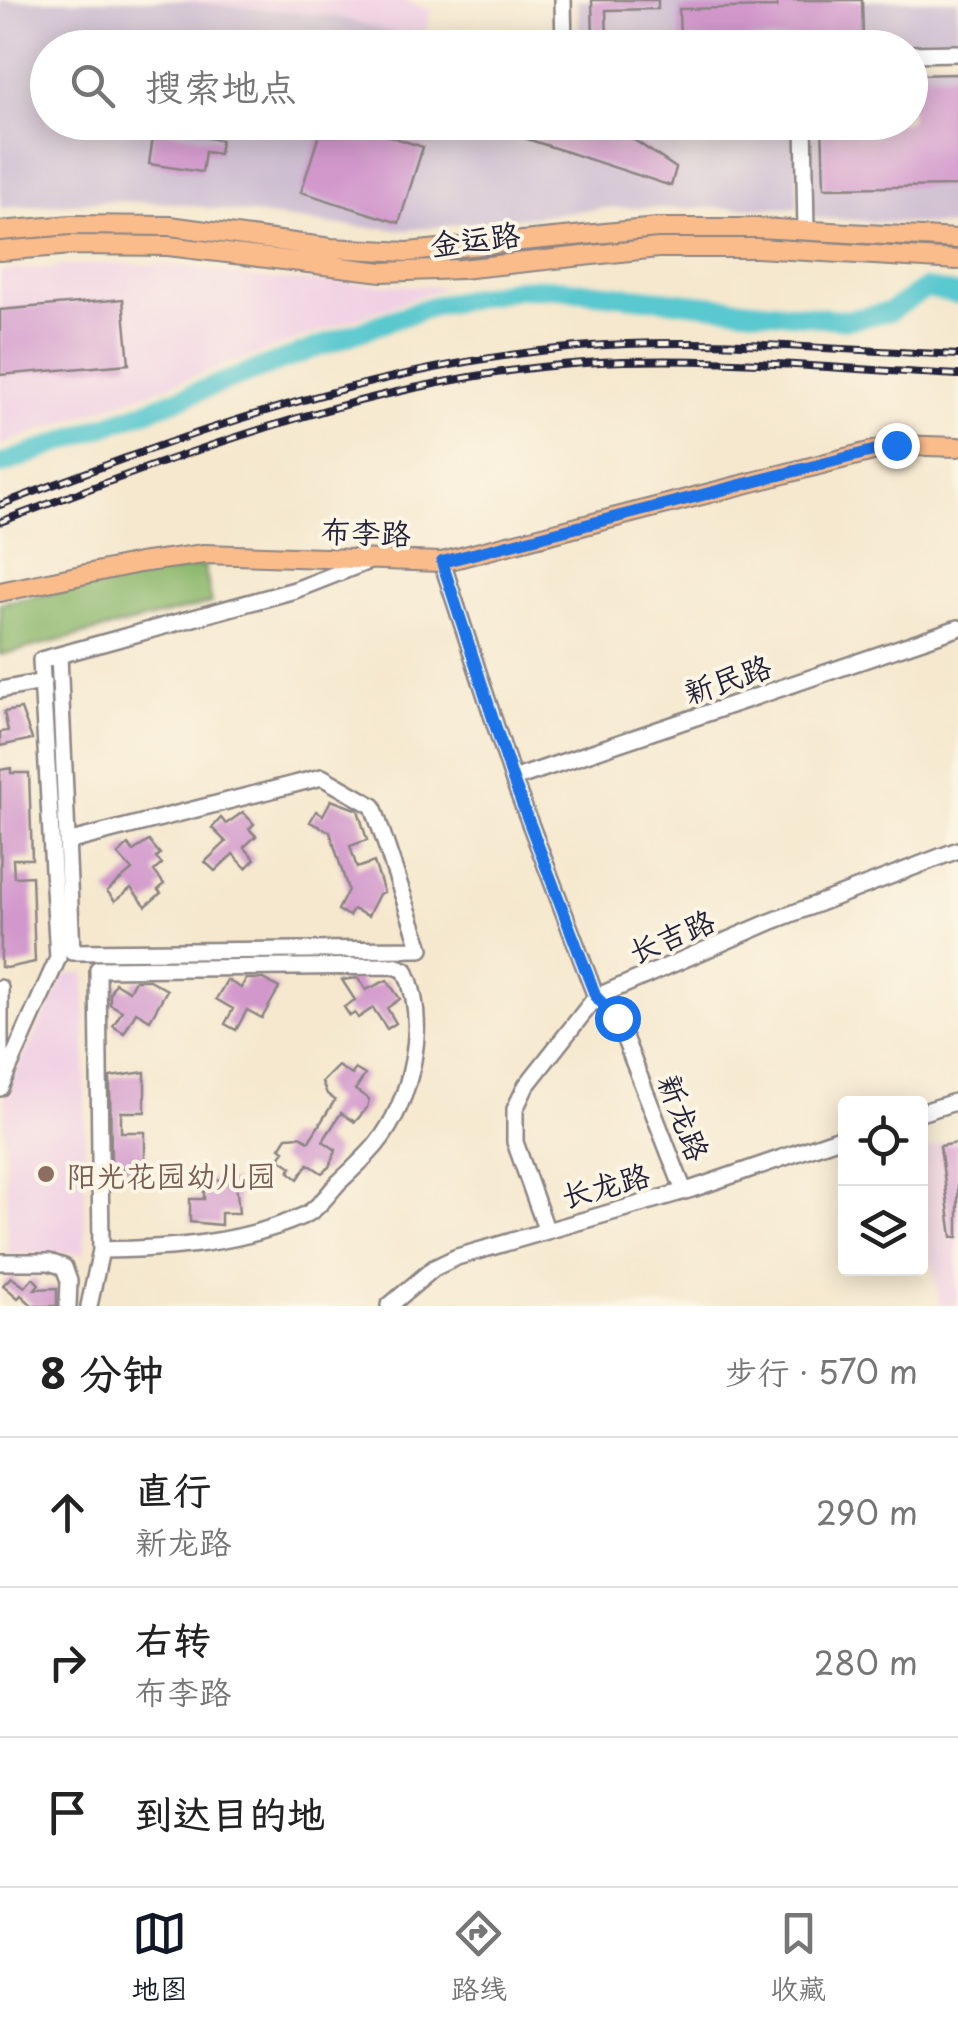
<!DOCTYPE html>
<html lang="zh">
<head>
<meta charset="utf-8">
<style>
	body { margin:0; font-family:"Playpen Sans","LXGW WenKai TC",sans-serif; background:#f6f6f6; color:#222 }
	.controls { position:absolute; right:30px; bottom:30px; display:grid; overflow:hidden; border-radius:10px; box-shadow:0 5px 25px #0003 }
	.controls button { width:90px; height:90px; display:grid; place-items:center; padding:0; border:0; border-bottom:2px solid #e0e0e0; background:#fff; color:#222; font:50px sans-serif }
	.stop { position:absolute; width:30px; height:30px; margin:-22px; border:8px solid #1a73e8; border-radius:50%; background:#fff }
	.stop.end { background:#1a73e8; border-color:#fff; box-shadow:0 2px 10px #0008 }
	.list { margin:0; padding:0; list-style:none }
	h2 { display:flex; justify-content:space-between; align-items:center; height:130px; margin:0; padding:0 40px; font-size:42px }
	h2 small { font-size:32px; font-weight:400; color:#767676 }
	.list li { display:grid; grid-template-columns:65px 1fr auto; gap:30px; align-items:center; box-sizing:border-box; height:150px; padding:0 40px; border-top:2px solid #e0e0e0 }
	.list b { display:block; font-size:38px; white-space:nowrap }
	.list p { margin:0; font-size:32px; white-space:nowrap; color:#767676 }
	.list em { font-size:32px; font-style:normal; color:#767676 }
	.icon { flex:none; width:55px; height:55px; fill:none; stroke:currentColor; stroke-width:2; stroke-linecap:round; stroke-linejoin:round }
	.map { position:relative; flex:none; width:958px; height:1306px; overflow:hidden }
	.search { position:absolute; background:#fff; box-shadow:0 5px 25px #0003; left:30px; right:30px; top:30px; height:110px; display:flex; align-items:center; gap:25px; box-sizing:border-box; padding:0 35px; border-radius:55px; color:#767676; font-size:38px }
	.sheet { height:580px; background:#fff }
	nav { display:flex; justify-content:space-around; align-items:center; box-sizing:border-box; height:140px; border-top:2px solid #e0e0e0; background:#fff; font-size:28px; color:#767676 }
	nav a { display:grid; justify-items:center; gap:5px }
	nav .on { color:#111827 }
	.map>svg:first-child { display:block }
</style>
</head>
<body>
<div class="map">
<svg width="958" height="1306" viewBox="0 0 958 1306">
	<rect width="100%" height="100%" fill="#fcf5e5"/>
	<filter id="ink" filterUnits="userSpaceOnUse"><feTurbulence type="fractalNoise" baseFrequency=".01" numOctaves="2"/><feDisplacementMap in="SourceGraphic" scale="20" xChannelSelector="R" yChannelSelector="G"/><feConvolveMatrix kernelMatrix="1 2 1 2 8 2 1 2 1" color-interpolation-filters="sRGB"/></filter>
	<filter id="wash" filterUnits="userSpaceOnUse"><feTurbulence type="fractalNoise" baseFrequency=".0048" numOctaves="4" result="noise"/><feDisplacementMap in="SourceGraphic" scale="40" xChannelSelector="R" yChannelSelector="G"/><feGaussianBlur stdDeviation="2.25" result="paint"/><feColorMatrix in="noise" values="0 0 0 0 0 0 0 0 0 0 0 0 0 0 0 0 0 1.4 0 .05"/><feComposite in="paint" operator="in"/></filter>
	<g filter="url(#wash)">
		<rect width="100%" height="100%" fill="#f5e8ce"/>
		<path fill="#f0d0e4" d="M167,0H401L431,10L422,42L334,16Z
			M105,263L176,265L272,280L446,287L0,445V271Z
			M85,973V1253L8,1255L4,1095L66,974Z
			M958,1137V1306H940L921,1203L920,1152Z"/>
		<path fill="#cebed1" d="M0,0H167L334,16L443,47L48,48V122L797,123L798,208H606L407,230L334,225L171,203L104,201L0,208Z
			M578,0H958V43L579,47Z
			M958,61V226L813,218L811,123L910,122L911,62Z"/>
		<path fill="#90b96f" stroke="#596e55" stroke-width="2.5" d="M204,565L212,603L0,655V603Z"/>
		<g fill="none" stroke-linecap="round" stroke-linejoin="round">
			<path stroke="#5ac8cf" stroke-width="20" d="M0,465L386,322L433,306L517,289L551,288L847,320L889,312L926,288L958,295"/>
		</g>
		<g id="blocks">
			<path fill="#d298cc" d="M592,0H658V9L606,10L607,41H593Z
				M777,0H862L863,37L680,40L679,9L777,7Z
				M958,74V186L824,188L822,122H910V75Z
				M323,122H346L423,147L399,223L301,192Z
				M475,122H594L619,130L676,168L671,186Z
				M154,130L221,140L219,154L205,152L202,172L149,164Z
				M123,299L129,364L0,375V310Z
				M21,709L32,739L0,746V732L8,731L4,712Z
				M11,768V773H29L32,859H13L14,877L32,876L35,962L7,968L1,967L0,770Z
				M331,800L358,810L367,840L350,846L357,868L374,862L384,892L379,894L368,916L353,909L349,916L338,910L348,890L330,832L310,822L316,811L323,815Z
				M243,812L254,824L249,829L256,836L244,847L255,859L246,868L233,854L215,871L205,862L226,842L212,828L221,818L226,824Z
				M149,841L160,854L156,858L162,864L154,871L164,884L158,890L161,893L146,906L131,888L115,901L107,891L132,870L118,854L128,845L133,851Z
				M358,978L366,990L387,980L400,999L387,1008L396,1023L387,1029L373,1008L358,1018L355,1013L350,1016L344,1007L355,1000L342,980Z
				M246,979H263L279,988L262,1018L247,1010L236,1030L225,1024L233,1009L216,999L227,980L241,988Z
				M135,980H149L167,990L150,1020L136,1012L124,1033L113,1026L122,1011L110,1004V993L115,983L129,991Z
				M338,1066L352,1075L355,1069L365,1075L355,1090L369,1099L367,1108L355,1122L341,1113L323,1141L336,1150L329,1167L322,1173L308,1164L298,1179L289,1172L292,1167L279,1158L284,1151L280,1148L287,1137L300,1136L309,1141L335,1100L327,1094L322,1082Z
				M145,1072V1112H121V1132H145V1168L115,1169L111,1166L110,1077Z
				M958,1143V1237H952L940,1146Z
				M212,1179L236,1182L239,1213H221V1225L190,1222V1199H204V1182Z
				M11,1277L25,1287L33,1278L39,1284L35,1289L57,1288V1306H33L21,1295L18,1298L3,1285Z"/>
		</g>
	</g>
	<g filter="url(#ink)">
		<use href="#blocks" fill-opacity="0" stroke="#8c8584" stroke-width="2.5"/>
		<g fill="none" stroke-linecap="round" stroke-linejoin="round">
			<defs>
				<path id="minor" d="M563,0L564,48
					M910,54L958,53
					M804,122L806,231
					M442,562L513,779L596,997L617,1019L684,1191
					M59,655L72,952L421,949L373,806L322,777L67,842
					M0,690L43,682
					M513,779L958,628
					M0,988V1066
					M0,1088L58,958L41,660L295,590L369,561
					M920,1113L958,1101
					M546,1229L515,1142V1109L526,1086L596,997L770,922L958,850
					M0,1262H49L64,1267L69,1281L68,1306
					M89,1306L101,1250L98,969L394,966L405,970C429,1022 412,1101 376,1145C365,1158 351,1171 338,1183C329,1193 318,1209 305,1215C242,1244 169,1249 101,1250
					M389,1306L434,1268L457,1257L692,1189L846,1136"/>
				<path id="major" d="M0,231L71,225L170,226L331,248L408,252L657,228H758L958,239
					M0,251L72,245L168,246L382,272L461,269L658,248H757L958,260
					M0,592L139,563L204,554L442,562L896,445L958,447"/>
			</defs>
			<use href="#minor" stroke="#8c8584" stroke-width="20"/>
			<use href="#major" stroke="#8c8584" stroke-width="22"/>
			<use href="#minor" stroke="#fff" stroke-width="15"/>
			<use href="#major" stroke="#fabc8b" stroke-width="18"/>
			<defs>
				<path id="rail" d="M0,505C188,433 375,365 578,347C703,336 832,350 958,355
					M0,522C190,451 381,377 585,363C709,355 834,369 958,375"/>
			</defs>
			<use href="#rail" stroke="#22223b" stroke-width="8"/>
			<use href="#rail" stroke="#fcf5e5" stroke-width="4" stroke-dasharray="11" stroke-linecap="butt"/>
		</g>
	</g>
	<g fill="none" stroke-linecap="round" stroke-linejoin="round" filter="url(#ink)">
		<path stroke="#1a73e8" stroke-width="12" d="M617,1018L596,997L513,780L442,562L896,445"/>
	</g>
	<circle fill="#8d6e63" stroke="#fcf5e5" stroke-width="4" cx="46" cy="1174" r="10"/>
	<g text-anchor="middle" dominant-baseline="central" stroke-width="8" stroke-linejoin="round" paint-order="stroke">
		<g font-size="30" fill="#22223b" stroke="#fcf5e5">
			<text transform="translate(475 238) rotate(-7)">金运路</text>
			<text transform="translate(366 531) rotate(2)">布李路</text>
			<text transform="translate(727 678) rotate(-19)">新民路</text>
			<text transform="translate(671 935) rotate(-23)">长吉路</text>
			<text transform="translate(685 1117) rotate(69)">新龙路</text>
			<text transform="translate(605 1184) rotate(-15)">长龙路</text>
		</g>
		<g font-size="30" fill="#785e54" stroke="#fcf5e5" text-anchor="start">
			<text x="66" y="1174">阳光花园幼儿园</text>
		</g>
	</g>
</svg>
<div class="controls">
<button><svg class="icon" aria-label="locate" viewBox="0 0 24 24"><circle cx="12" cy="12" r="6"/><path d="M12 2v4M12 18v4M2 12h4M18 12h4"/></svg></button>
<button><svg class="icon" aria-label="layers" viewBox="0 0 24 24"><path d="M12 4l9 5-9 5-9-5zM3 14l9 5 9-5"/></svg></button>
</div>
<div class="stop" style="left:617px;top:1018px"></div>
<div class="stop end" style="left:896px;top:445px"></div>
<div class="search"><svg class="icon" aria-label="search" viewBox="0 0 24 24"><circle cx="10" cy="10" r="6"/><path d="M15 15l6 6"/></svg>搜索地点</div>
</div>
<section class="sheet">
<h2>8 分钟<small>步行 · 570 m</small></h2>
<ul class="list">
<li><svg class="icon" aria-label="ahead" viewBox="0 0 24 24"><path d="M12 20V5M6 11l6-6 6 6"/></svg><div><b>直行</b><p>新龙路</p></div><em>290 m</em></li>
<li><svg class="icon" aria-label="right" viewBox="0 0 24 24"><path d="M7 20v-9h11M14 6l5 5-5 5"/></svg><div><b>右转</b><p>布李路</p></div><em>280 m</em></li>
<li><svg class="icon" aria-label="arrive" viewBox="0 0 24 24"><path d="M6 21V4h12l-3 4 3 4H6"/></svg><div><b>到达目的地</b></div></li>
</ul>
</section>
<nav>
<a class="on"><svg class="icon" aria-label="map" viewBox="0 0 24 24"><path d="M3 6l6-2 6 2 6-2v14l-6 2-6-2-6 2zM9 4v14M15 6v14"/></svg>地图</a>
<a><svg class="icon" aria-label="directions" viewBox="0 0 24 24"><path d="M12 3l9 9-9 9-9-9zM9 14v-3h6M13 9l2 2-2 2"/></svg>路线</a>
<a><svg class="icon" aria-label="saved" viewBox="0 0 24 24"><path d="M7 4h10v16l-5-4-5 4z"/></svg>收藏</a>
</nav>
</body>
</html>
